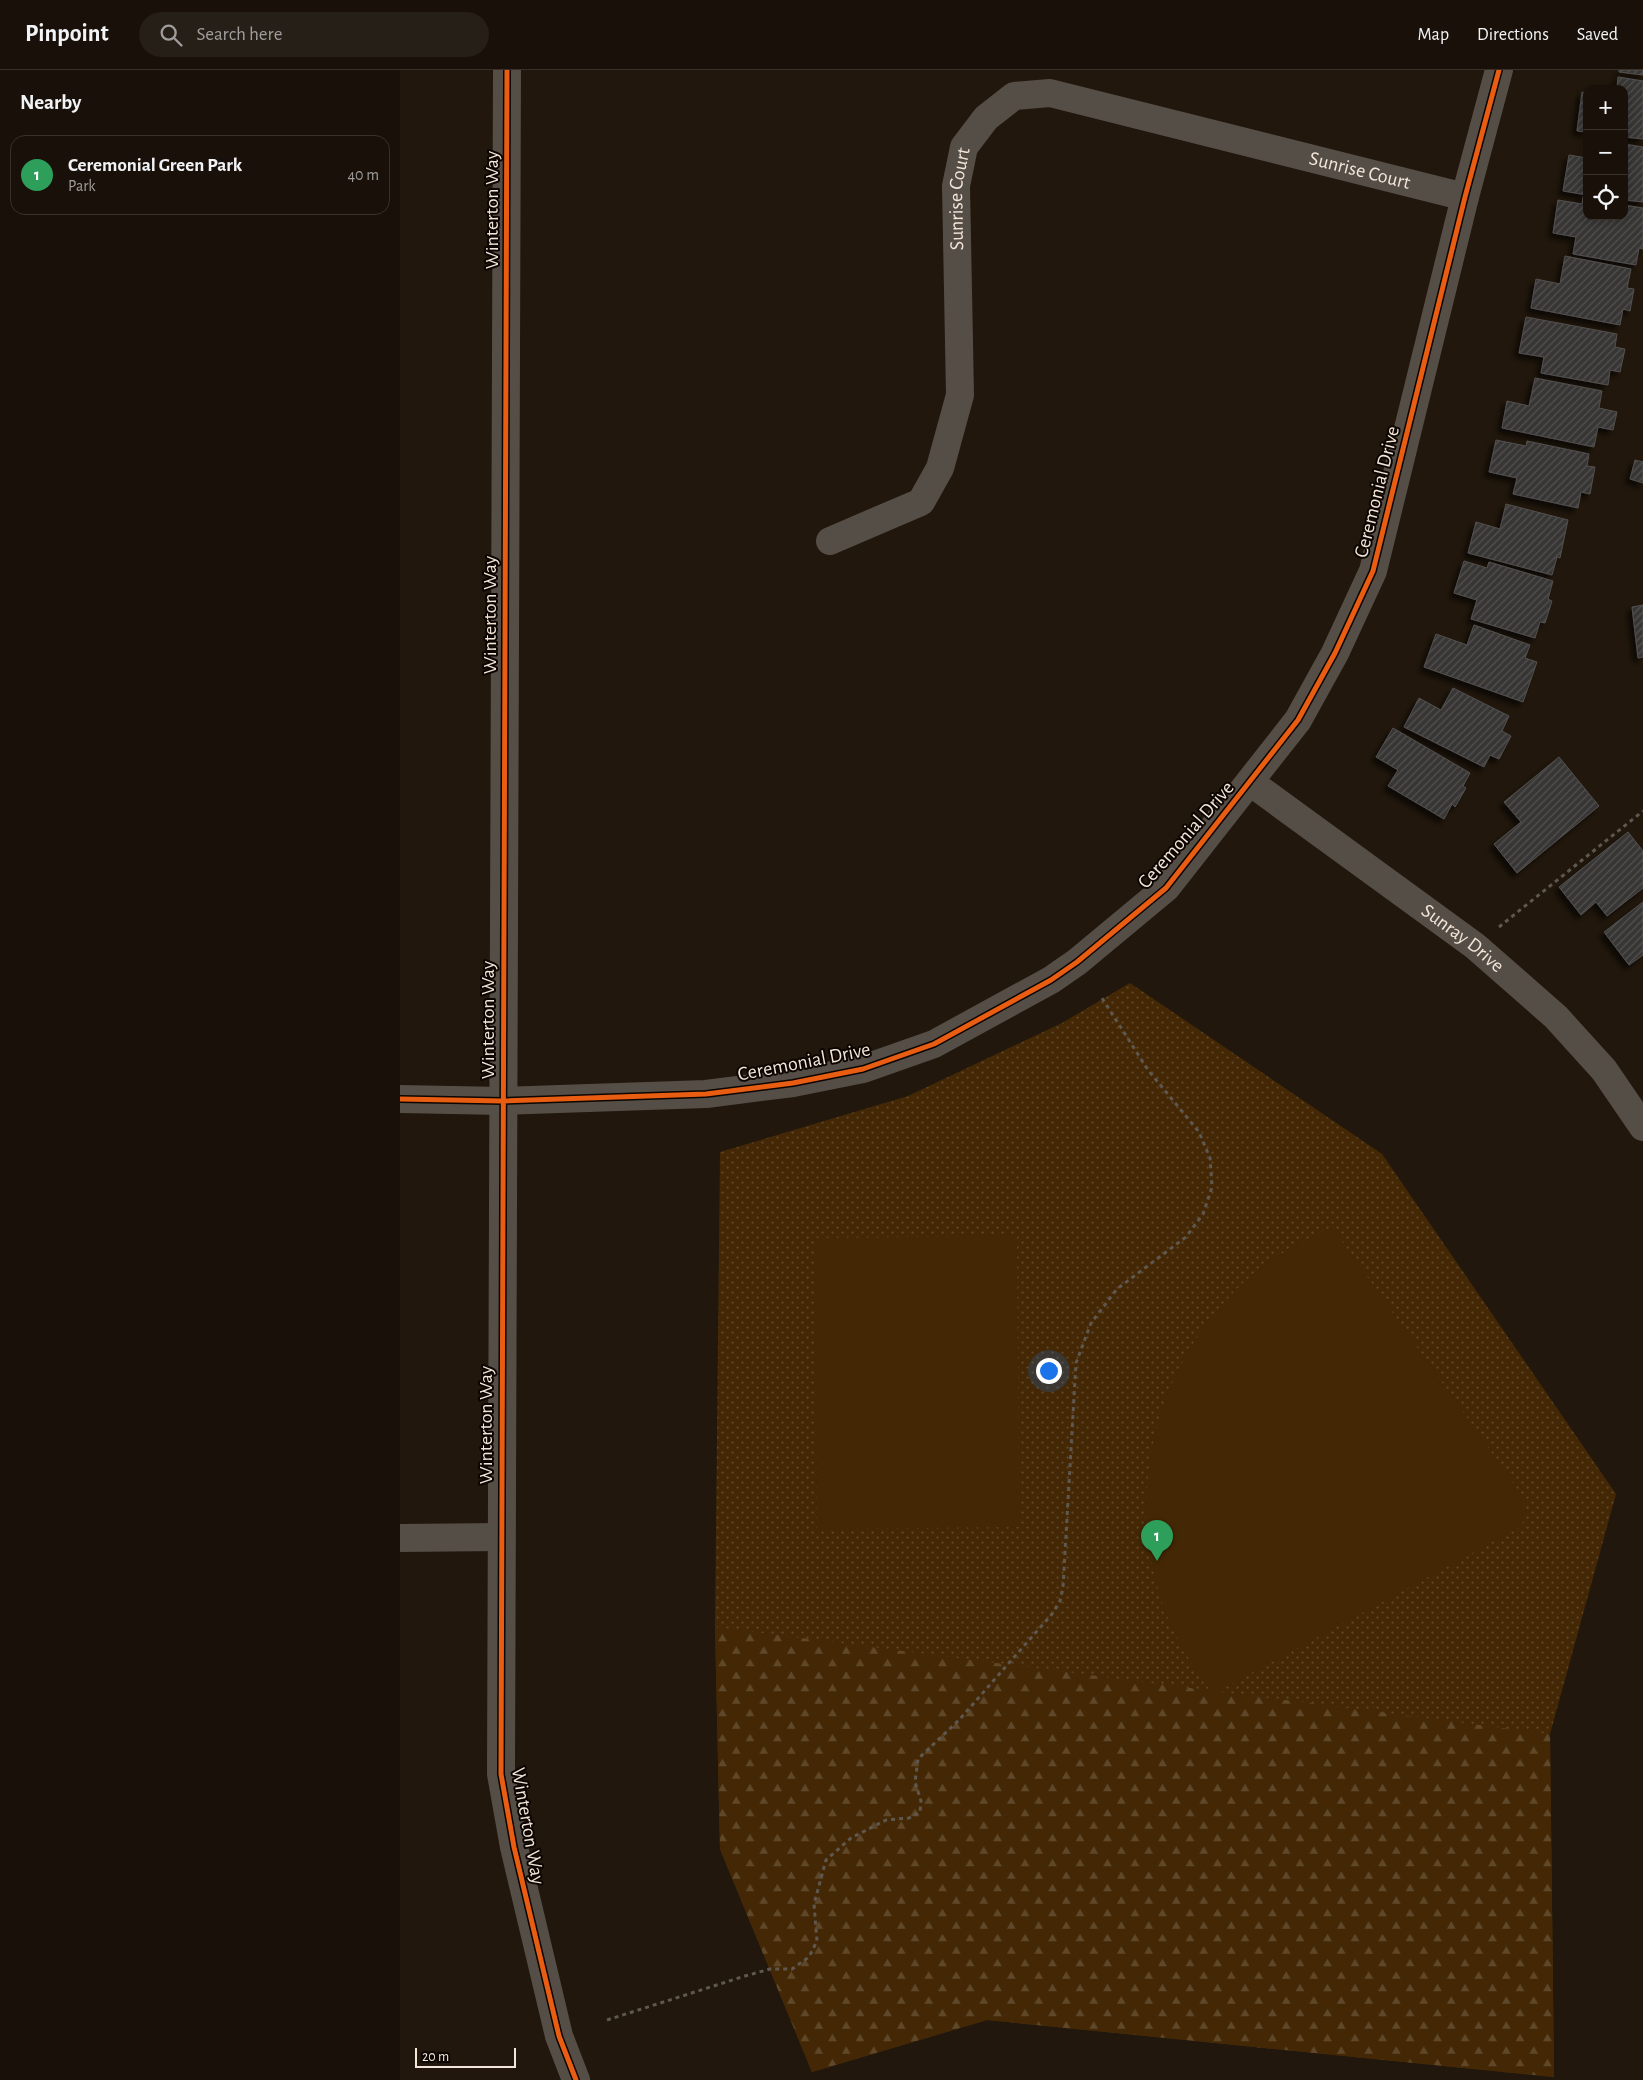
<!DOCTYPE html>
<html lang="en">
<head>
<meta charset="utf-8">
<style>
	body { margin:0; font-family:"Alegreya Sans",sans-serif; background:#261f17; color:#f1f3f6 }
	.controls { position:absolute; right:15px; top:15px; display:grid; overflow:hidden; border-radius:10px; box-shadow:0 2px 8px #0003 }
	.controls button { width:45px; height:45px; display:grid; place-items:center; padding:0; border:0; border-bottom:1px solid #37312a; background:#191109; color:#f1f3f6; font:25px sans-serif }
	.scale { position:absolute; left:15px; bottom:12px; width:101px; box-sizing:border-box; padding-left:5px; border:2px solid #f3e6d9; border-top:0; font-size:14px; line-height:18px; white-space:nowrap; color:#f3e6d9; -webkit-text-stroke:4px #0c0501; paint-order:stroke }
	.you { position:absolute; left:648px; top:1300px; width:18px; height:18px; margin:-12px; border:4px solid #fff; border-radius:50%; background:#1a73e8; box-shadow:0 0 0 8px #1a73e833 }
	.badge { display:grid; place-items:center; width:32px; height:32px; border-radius:50%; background:#aa9e91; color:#fff; font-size:16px; font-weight:700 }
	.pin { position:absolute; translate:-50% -41px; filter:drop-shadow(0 1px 2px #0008) }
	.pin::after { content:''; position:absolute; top:26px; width:18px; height:15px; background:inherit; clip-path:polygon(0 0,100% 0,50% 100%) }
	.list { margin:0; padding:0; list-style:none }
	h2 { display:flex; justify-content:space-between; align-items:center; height:65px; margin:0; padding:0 20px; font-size:21px }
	h2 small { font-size:16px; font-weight:400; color:#9f9d9c }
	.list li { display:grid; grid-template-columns:32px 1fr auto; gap:15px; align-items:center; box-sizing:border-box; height:80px; margin:0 10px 10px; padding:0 10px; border:1px solid #37312a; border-radius:15px }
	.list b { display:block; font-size:19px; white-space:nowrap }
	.list p { margin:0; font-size:16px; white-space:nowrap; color:#9f9d9c }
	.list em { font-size:16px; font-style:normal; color:#9f9d9c }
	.icon { flex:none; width:28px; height:28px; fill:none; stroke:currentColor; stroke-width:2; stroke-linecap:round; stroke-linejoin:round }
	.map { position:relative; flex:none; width:1243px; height:2010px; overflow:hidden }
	header { display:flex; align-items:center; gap:30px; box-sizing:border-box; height:70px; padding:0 25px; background:#191109; border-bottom:1px solid #37312a }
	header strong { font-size:24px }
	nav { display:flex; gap:28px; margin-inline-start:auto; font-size:18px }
	.search { width:350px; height:45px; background:#261f17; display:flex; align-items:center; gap:12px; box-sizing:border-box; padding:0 18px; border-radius:28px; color:#9f9d9c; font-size:19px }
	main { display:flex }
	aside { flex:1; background:#191109 }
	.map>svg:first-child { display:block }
</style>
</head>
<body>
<header>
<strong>Pinpoint</strong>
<div class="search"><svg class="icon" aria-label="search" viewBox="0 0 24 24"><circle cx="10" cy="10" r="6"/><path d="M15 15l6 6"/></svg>Search here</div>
<nav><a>Map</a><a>Directions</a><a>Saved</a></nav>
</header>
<main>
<aside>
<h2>Nearby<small></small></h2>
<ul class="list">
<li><span class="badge" style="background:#2e9e5b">1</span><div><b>Ceremonial Green Park</b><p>Park</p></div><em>40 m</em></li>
</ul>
</aside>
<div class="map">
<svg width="1243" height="2010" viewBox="0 0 1243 2010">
	<defs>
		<pattern id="green-dots" width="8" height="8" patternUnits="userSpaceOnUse" patternTransform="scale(1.25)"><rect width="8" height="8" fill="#442805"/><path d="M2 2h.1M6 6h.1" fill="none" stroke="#5f4729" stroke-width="1.8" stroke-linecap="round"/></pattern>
		<pattern id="forest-firs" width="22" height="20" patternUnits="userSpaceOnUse" patternTransform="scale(1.25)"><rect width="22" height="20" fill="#442805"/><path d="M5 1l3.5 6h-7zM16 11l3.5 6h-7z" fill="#5f4729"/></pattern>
		<pattern id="building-hatch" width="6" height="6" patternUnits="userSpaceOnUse" patternTransform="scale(1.25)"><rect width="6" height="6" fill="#373534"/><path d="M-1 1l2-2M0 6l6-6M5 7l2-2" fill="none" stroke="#545251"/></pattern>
		<filter id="shadow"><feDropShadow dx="-4.5" dy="4.5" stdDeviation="2.5" flood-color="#0009"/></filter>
	</defs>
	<rect width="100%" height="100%" fill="#21170c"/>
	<path fill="url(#green-dots)" d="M730,913L982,1084L1216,1424L1150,1664L1154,2007L587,1950L412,2002L320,1779L315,1557L320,1082L508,1026L662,953Z"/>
	<path fill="url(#forest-firs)" d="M315,1557L1150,1664L1154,2007L587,1950L412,2002L320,1779Z"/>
	<path fill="#442805" d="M932,1157L1126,1431L1122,1456L813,1624C792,1595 773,1566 762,1532C725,1418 756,1295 843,1213C869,1189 900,1172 932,1157Z
		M617,1166L619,1457L417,1459L415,1168Z"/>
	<path fill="url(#building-hatch)" stroke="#525050" filter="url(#shadow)" d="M1219,0H1243V5L1219,2Z
		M1218,7L1243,11V69L1224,67V19H1217Z
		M1182,22L1187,23V62L1177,61Z
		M1224,74L1243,77V132L1224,130Z
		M1169,85L1187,88V125L1163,121Z
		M1183,127L1187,128V146H1224V135L1243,138V179L1239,178L1236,195L1173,184L1176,167L1153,163L1158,130L1182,134Z
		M1165,186L1231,199L1227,218L1234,219L1230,241L1223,239L1220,255L1131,238L1136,209L1160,214Z
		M1126,247L1217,264L1215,277L1225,279L1220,302L1210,300L1208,315L1141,303L1144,287L1119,283Z
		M1135,308L1202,321L1199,338L1217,342L1213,360L1198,357L1194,377L1102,358L1107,331L1129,336Z
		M1096,370L1126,376L1127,371L1189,384L1187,396L1195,397L1190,424L1181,422L1178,438L1113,424L1117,408L1089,402Z
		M1235,390L1243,392V413L1230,409Z
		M1106,434L1168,450L1160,488L1157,487L1152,505L1068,483L1076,452L1100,459Z
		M1064,491L1087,498L1089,492L1153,511L1148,529L1152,531L1145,553L1140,552L1135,568L1071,549L1077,530L1054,523Z
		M1243,535V587L1238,588L1232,537Z
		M1074,555L1130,575L1125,588L1137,592L1123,632L1024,597L1036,564L1067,575Z
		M1053,618L1109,646L1102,661L1111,666L1099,689L1090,685L1084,697L1004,657L1019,628L1041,640Z
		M993,658L1070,703L1063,716L1066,718L1055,737L1052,734L1044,749L988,716L998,700L976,687Z
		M1159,687L1199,736L1117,803L1094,774L1121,752L1104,732Z
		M1228,762L1243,781V818L1207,846L1196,832L1181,845L1159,817Z
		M1243,832V885L1229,895L1204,862Z"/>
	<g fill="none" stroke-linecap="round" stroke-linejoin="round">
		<path stroke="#5e5851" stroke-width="3" stroke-dasharray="4 4" stroke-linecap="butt" d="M1099,857L1243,741
			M207,1950L345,1906L370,1899H392L409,1887L417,1871L414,1834L426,1790L451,1768L486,1750L509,1748L520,1742L521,1731L515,1712L518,1689L559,1650L652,1544L660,1531L663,1517L676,1293L691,1253L717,1219L786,1167L803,1144L812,1117L810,1088L799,1062L748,1000L700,925"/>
		<g stroke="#554e47" stroke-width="28">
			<path d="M107,0L101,1704L114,1777L159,1966L176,2010"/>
			<path id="s1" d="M430,471L521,432L540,398L560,325L556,116L564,77L586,48L614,26L650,23L1065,127"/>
			<path id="s2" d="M850,712L1075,876L1156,947L1204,1000L1243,1057"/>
			<path d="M0,1029L103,1031L306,1024L393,1013L463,999L534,974L651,910L677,892L766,818L898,650L935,583L973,501L1065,127L1099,0"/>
			<path d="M0,1468L101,1467"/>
		</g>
		<defs>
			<path id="cycleway" d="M107,0L101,1704L114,1777L159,1966L176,2010
				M0,1029L103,1031L306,1024L393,1013L463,999L534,974L651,910L677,892L766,818L898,650L935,583L973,501L1065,127L1099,0"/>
		</defs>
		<use href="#cycleway" stroke="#0c0501" stroke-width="8"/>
		<use href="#cycleway" stroke="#e95d12" stroke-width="5"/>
	</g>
	<g text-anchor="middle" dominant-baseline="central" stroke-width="4" stroke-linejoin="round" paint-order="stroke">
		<g font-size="20" fill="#f3e6d9" stroke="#0c0501">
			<text stroke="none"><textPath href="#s1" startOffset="890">Sunrise Court</textPath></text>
			<text stroke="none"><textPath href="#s1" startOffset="410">Sunrise Court</textPath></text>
			<text transform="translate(92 140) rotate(-90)">Winterton Way</text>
			<text transform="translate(977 422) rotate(-76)">Ceremonial Drive</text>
			<text transform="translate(90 545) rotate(-90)">Winterton Way</text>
			<text transform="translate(786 765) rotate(-49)">Ceremonial Drive</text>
			<text stroke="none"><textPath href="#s2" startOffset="264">Sunray Drive</textPath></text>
			<text transform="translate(88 950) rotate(-90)">Winterton Way</text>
			<text transform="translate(404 992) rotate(-11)">Ceremonial Drive</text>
			<text transform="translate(86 1355) rotate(-90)">Winterton Way</text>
			<text transform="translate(128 1756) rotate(80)">Winterton Way</text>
		</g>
	</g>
</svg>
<div class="controls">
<button>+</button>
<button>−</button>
<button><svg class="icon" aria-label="locate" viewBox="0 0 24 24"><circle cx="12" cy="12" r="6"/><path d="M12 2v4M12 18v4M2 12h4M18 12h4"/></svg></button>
</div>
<div class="scale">20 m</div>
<div class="you"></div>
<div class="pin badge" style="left:757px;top:1491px;background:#2e9e5b">1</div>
</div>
</main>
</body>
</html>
